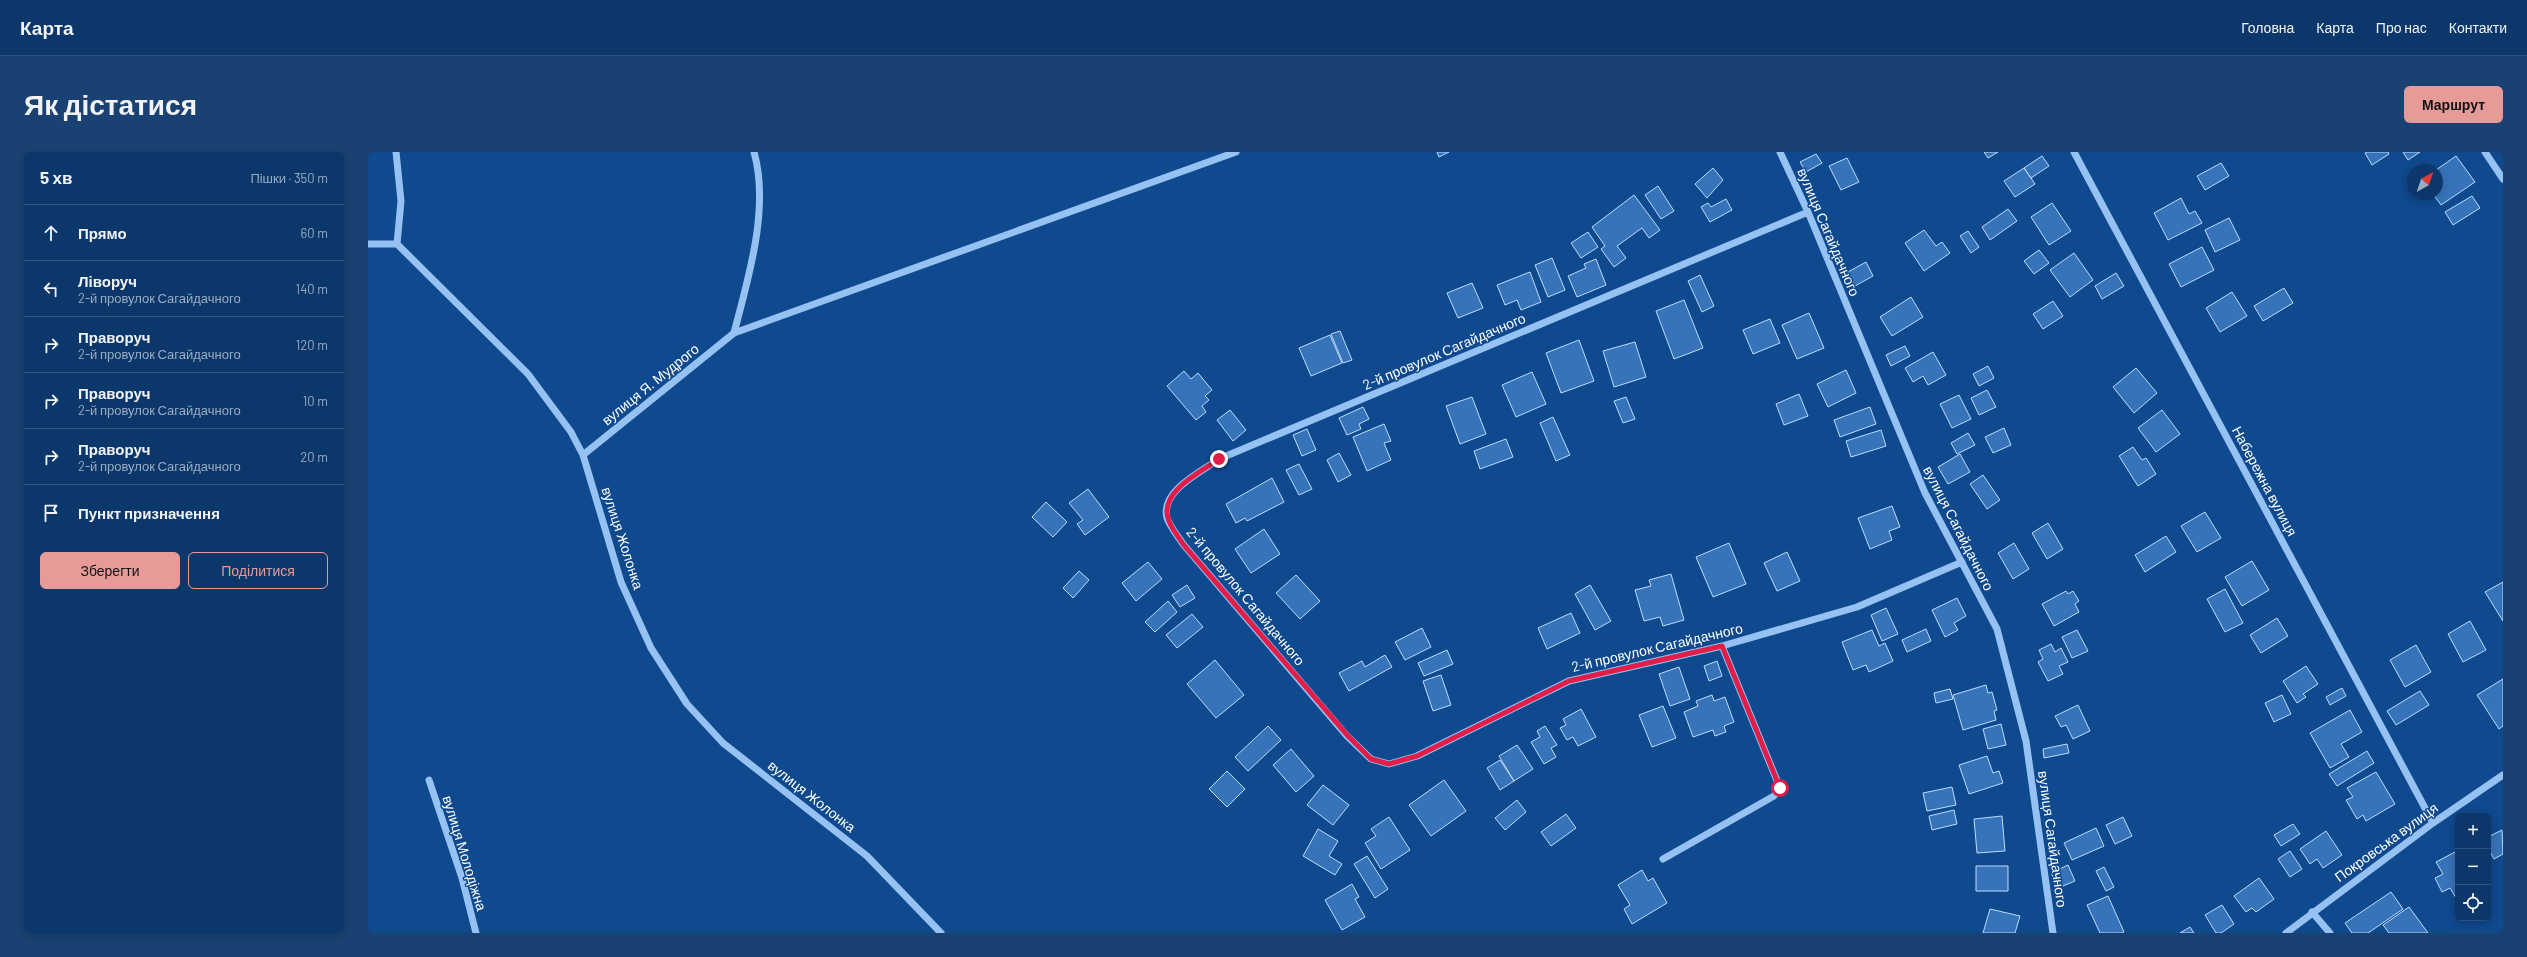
<!DOCTYPE html>
<html lang="uk">
<head>
<meta charset="utf-8">
<style>
	body { margin:0; font-family:Barlow,sans-serif; background:#194272; color:#f1f3f6 }
	.controls { position:absolute; right:12px; bottom:12px; display:grid; overflow:hidden; border-radius:6px; box-shadow:0 2px 10px #0003 }
	.controls button { width:36px; height:36px; display:grid; place-items:center; padding:0; border:0; border-bottom:1px solid #2b517e; background:#0b376a; color:#f1f3f6; font:20px sans-serif }
	.compass { position:absolute; left:2039px; top:12px; width:36px; height:36px; border-radius:50%; background:#0b376a; box-shadow:0 2px 10px #0003; rotate:40deg }
	.stop { position:absolute; width:12px; height:12px; margin:-9px; border:3px solid #e11d48; border-radius:50%; background:#fff }
	.stop.end { background:#e11d48; border-color:#fff; box-shadow:0 1px 4px #0008 }
	.list { margin:0; padding:0; list-style:none }
	h2 { display:flex; justify-content:space-between; align-items:center; height:52px; margin:0; padding:0 16px; font-size:17px }
	h2 small { font-size:13px; font-weight:400; color:#9aacc1 }
	.list li { display:grid; grid-template-columns:26px 1fr auto; gap:12px; align-items:center; box-sizing:border-box; height:56px; padding:0 16px; border-top:1px solid #2b517e }
	.list b { display:block; font-size:15px; white-space:nowrap }
	.list p { margin:0; font-size:13px; white-space:nowrap; color:#9aacc1 }
	.list em { font-size:13px; font-style:normal; color:#9aacc1 }
	.actions { display:flex; gap:8px; padding:12px 16px }
	.actions a { flex:1; padding:9px 0; border:1px solid #e69b98; border-radius:6px; text-align:center; font-size:14px; color:#e69b98 }
	.actions .main { background:#e69b98; color:#111 }
	.icon { flex:none; width:22px; height:22px; fill:none; stroke:currentColor; stroke-width:2; stroke-linecap:round; stroke-linejoin:round }
	.map { position:relative; flex:none; width:2135px; height:781px; overflow:hidden; border-radius:6px }
	header { display:flex; align-items:center; gap:24px; box-sizing:border-box; height:56px; padding:0 20px; background:#0b376a; border-bottom:1px solid #2b517e }
	header strong { font-size:19px }
	nav { display:flex; gap:22px; margin-inline-start:auto; font-size:14px }
	.intro { display:flex; align-items:center; justify-content:space-between; box-sizing:border-box; height:96px; padding:0 24px }
	h1 { margin:0; font-size:28px }
	.button { padding:10px 18px; border-radius:6px; background:#e69b98; color:#111; font-size:14px; font-weight:700 }
	main { display:flex; gap:24px; padding:0 24px }
	aside { flex:1; background:#0b376a; border-radius:6px; box-shadow:0 2px 10px #0003 }
	.map>svg:first-child { display:block }
</style>
</head>
<body>
<header>
<strong>Карта</strong>
<nav><a>Головна</a><a>Карта</a><a>Про нас</a><a>Контакти</a></nav>
</header>
<div class="intro"><h1>Як дістатися</h1><a class="button">Маршрут</a></div>
<main>
<aside>
<h2>5 хв<small>Пішки · 350 m</small></h2>
<ul class="list">
<li><svg class="icon" aria-label="ahead" viewBox="0 0 24 24"><path d="M12 20V5M6 11l6-6 6 6"/></svg><div><b>Прямо</b></div><em>60 m</em></li>
<li><svg class="icon" aria-label="left" viewBox="0 0 24 24"><path d="M17 20v-9H6M10 6l-5 5 5 5"/></svg><div><b>Ліворуч</b><p>2-й провулок Сагайдачного</p></div><em>140 m</em></li>
<li><svg class="icon" aria-label="right" viewBox="0 0 24 24"><path d="M7 20v-9h11M14 6l5 5-5 5"/></svg><div><b>Праворуч</b><p>2-й провулок Сагайдачного</p></div><em>120 m</em></li>
<li><svg class="icon" aria-label="right" viewBox="0 0 24 24"><path d="M7 20v-9h11M14 6l5 5-5 5"/></svg><div><b>Праворуч</b><p>2-й провулок Сагайдачного</p></div><em>10 m</em></li>
<li><svg class="icon" aria-label="right" viewBox="0 0 24 24"><path d="M7 20v-9h11M14 6l5 5-5 5"/></svg><div><b>Праворуч</b><p>2-й провулок Сагайдачного</p></div><em>20 m</em></li>
<li><svg class="icon" aria-label="arrive" viewBox="0 0 24 24"><path d="M6 21V4h12l-3 4 3 4H6"/></svg><div><b>Пункт призначення</b></div></li>
</ul>
<div class="actions"><a class="main">Зберегти</a><a>Поділитися</a></div>
</aside>
<div class="map">
<svg width="2135" height="781" viewBox="0 0 2135 781">
	<rect width="100%" height="100%" fill="#0f498e"/>
	<path fill="#3773b8" stroke="#bddcfe" d="M1069,0H1081L1071,5Z
		M1616,0H1630L1620,6Z
		M1999,0H2020L2021,2L2004,13L1997,1Z
		M2035,0H2052L2040,8Z
		M1448,2L1454,11L1438,20L1432,10Z
		M1674,4L1681,14L1663,26L1656,16Z
		M2088,4L2107,30L2073,53L2065,42H2069L2068,18Z
		M1479,6L1491,30L1473,38L1461,14Z
		M1853,11L1861,24L1837,38L1829,24Z
		M1345,16L1355,28L1339,46L1327,32Z
		M1656,16L1667,32L1647,45L1636,29Z
		M1290,34L1306,59L1293,67L1277,43Z
		M1266,43L1292,78L1281,86L1274,76L1249,94L1258,106L1246,115L1233,97L1237,94L1224,75Z
		M2104,44L2112,56L2085,73L2077,60Z
		M1813,46L1821,62L1827,59L1834,71L1800,88L1786,61Z
		M1358,47L1364,58L1342,70L1333,55L1340,51L1343,55Z
		M1684,51L1703,79L1681,93L1663,65Z
		M1640,57L1649,69L1622,88L1614,75Z
		M1861,66L1872,88L1847,100L1837,78Z
		M1556,78L1568,94L1574,90L1582,101L1556,119L1537,91Z
		M1600,79L1611,95L1603,101L1592,84Z
		M1220,80L1230,95L1213,106L1203,91Z
		M1834,95L1846,118L1813,135L1801,112Z
		M1671,98L1681,111L1666,122L1656,109Z
		M1706,101L1725,128L1702,145L1682,118Z
		M1184,106L1197,138L1180,145L1167,113Z
		M1228,107L1238,133L1209,145L1200,124L1218,116L1216,112Z
		M1498,110L1505,124L1487,134L1480,120Z
		M1162,120L1173,150L1153,158L1149,148L1137,153L1129,133Z
		M1748,121L1756,134L1734,147L1727,134Z
		M1332,123L1346,154L1334,160L1320,129Z
		M1104,131L1115,156L1090,166L1079,141Z
		M1916,136L1925,151L1895,169L1886,154Z
		M1864,140L1879,164L1852,180L1838,156Z
		M1543,145L1555,165L1524,184L1512,165Z
		M1316,148L1335,196L1306,207L1288,159Z
		M1685,149L1695,164L1675,177L1665,162Z
		M1441,161L1456,196L1429,207L1414,173Z
		M1402,167L1412,191L1385,202L1375,178Z
		M972,179L984,208L975,211L963,182Z
		M962,183L974,211L943,224L931,196Z
		M1211,188L1226,229L1193,241L1178,201Z
		M1267,190L1278,225L1246,235L1235,199Z
		M1537,194L1542,204L1523,214L1518,203Z
		M1565,200L1578,223L1560,233L1555,224L1545,230L1537,216Z
		M1620,214L1626,226L1611,234L1605,222Z
		M1768,216L1789,241L1766,261L1745,235Z
		M1478,218L1488,241L1460,255L1449,232Z
		M816,219L823,227L830,221L844,238L837,244L841,248L834,254L838,260L828,268L799,234Z
		M1164,220L1178,252L1148,265L1134,233Z
		M1619,238L1628,255L1611,263L1603,246Z
		M1431,242L1440,264L1416,273L1408,252Z
		M1591,243L1603,267L1584,276L1572,252Z
		M1104,245L1118,282L1092,292L1078,254Z
		M1258,245L1267,267L1255,271L1246,249Z
		M995,255L1001,267L991,272L993,277L979,283L971,266Z
		M1502,255L1508,272L1472,285L1466,268Z
		M862,258L878,278L865,289L849,268Z
		M1794,258L1812,282L1788,300L1770,276Z
		M1185,265L1202,303L1188,309L1172,271Z
		M1016,272L1023,289L1016,291L1023,308L999,319L985,285Z
		M1636,276L1643,293L1625,301L1617,285Z
		M939,277L948,298L934,304L925,283Z
		M1513,278L1518,294L1483,305L1478,289Z
		M1600,281L1607,293L1589,302L1583,291Z
		M1138,287L1145,305L1112,317L1106,299Z
		M1765,295L1774,308L1778,306L1788,322L1770,334L1751,304Z
		M971,301L983,323L970,330L959,308Z
		M1592,302L1602,320L1580,332L1570,315Z
		M931,312L944,337L931,343L918,318Z
		M1615,323L1632,348L1619,357L1602,332Z
		M904,326L916,350L879,369L877,366L868,371L858,352Z
		M720,337L741,365L717,383L709,372L715,368L701,351Z
		M678,350L699,370L685,385L664,365Z
		M1524,354L1532,375L1521,379L1524,388L1502,397L1490,366Z
		M1837,360L1853,386L1829,400L1813,374Z
		M1680,371L1695,397L1679,407L1664,381Z
		M896,377L912,402L883,421L867,397Z
		M1798,384L1808,400L1777,420L1767,403Z
		M1361,391L1378,432L1345,445L1328,405Z
		M1646,391L1661,417L1645,427L1630,401Z
		M1419,400L1432,429L1409,439L1396,411Z
		M1884,409L1901,438L1874,454L1857,425Z
		M780,410L794,427L768,449L754,431Z
		M711,419L721,428L705,446L695,436Z
		M1303,422L1316,468L1295,474L1292,465L1276,469L1267,438L1283,434L1281,428Z
		M928,423L952,449L932,467L908,441Z
		M2135,430V469L2117,440Z
		M819,433L827,446L812,455L804,443Z
		M1222,433L1243,469L1227,478L1207,442Z
		M1857,437L1875,471L1857,480L1839,447Z
		M1698,439L1700,442L1705,439L1711,449L1707,452L1711,460L1686,474L1674,452Z
		M1589,446L1598,464L1586,471L1590,478L1577,485L1564,458Z
		M800,449L809,460L787,480L777,470Z
		M1518,456L1530,482L1514,489L1503,463Z
		M1203,461L1212,481L1179,497L1170,476Z
		M824,462L835,475L809,496L798,483Z
		M1909,466L1920,484L1893,501L1882,483Z
		M2102,469L2118,498L2095,510L2080,482Z
		M1054,476L1063,495L1037,508L1027,490Z
		M1558,477L1563,489L1539,500L1534,488Z
		M1504,478L1511,494L1517,491L1525,509L1501,520L1498,513L1485,518L1474,490Z
		M1709,478L1720,499L1704,506L1694,485Z
		M1683,492L1687,500L1693,496L1700,510L1691,514L1695,522L1680,529L1670,510L1675,507L1671,498Z
		M2048,493L2063,520L2037,535L2022,508Z
		M1079,498L1085,512L1056,524L1050,511Z
		M1017,503L1024,515L981,539L971,521L994,509L997,515Z
		M847,508L876,543L848,566L819,532Z
		M1349,509L1354,524L1341,529L1336,514Z
		M1938,514L1950,532L1935,542L1938,545L1929,551L1915,529Z
		M1311,515L1322,547L1302,554L1291,522Z
		M1073,523L1083,553L1065,559L1055,529Z
		M2135,527V574L2131,577L2109,543Z
		M1618,533L1620,541L1624,540L1629,558L1626,559L1628,568L1595,578L1585,543Z
		M1974,536L1978,544L1962,553L1958,545Z
		M1582,537L1585,547L1568,551L1566,541Z
		M2052,539L2061,553L2028,573L2019,559Z
		M1344,543L1346,549L1357,545L1366,570L1356,574L1358,580L1347,584L1345,578L1325,585L1316,560L1330,554L1328,549Z
		M1914,543L1923,562L1906,570L1897,551Z
		M1710,553L1722,579L1705,587L1698,573L1693,575L1687,564Z
		M1295,554L1308,586L1284,595L1271,563Z
		M1213,557L1228,585L1210,594L1205,585L1199,588L1192,576L1198,573L1195,567Z
		M1982,558L1994,580L1973,592L1981,605L1962,616L1942,581Z
		M1633,572L1638,593L1620,597L1615,577Z
		M900,574L913,588L880,619L867,605Z
		M1177,574L1189,593L1183,596L1188,605L1176,612L1163,590L1172,585L1169,579Z
		M1699,592L1701,601L1676,606L1675,597Z
		M1149,593L1165,617L1146,629L1131,604Z
		M923,597L946,624L928,640L905,613Z
		M1999,599L2006,611L1969,634L1961,622Z
		M1619,604L1625,621L1631,619L1635,631L1601,642L1591,613Z
		M1132,608L1146,629L1132,638L1119,616Z
		M859,619L877,637L859,655L841,637Z
		M2008,620L2027,652L1998,669L1995,663L1989,667L1978,648L1985,645L1979,636Z
		M1076,628L1098,659L1063,684L1041,653Z
		M955,633L981,653L965,673L939,653Z
		M1584,635L1588,653L1559,659L1555,641Z
		M1149,648L1158,660L1137,678L1127,666Z
		M1586,658L1589,672L1564,678L1561,664Z
		M1198,662L1208,676L1183,694L1173,680Z
		M1634,664L1637,699L1609,701L1606,667Z
		M1021,665L1042,698L1013,717L997,691L1008,684L1003,677Z
		M1755,665L1764,684L1747,692L1738,673Z
		M1925,672L1932,682L1913,694L1906,683Z
		M1728,676L1736,694L1704,708L1696,691Z
		M950,677L970,689L961,704L974,712L967,723L935,704Z
		M2134,678L2135,702L2126,707L2120,696V685Z
		M1958,679L1974,703L1955,716L1949,707L1942,712L1932,697Z
		M1922,699L1934,717L1922,725L1910,707Z
		M2089,699L2090,745L2088,746L2082,736L2074,740L2067,726L2075,722L2068,710Z
		M999,704L1020,737L1007,746L986,712Z
		M1700,713L1707,729L1690,736L1683,721Z
		M1608,714H1640V739H1608Z
		M1736,715L1746,735L1738,739L1728,719Z
		M1274,718L1280,729L1285,726L1299,751L1264,772L1256,757L1262,753L1250,733Z
		M1891,726L1906,747L1888,760L1884,756L1878,760L1866,744Z
		M984,732L991,745L987,747L997,765L974,778L957,748Z
		M2023,740L2035,757L2000,781H1984L1977,771Z
		M1740,744L1756,780L1754,781H1732L1719,753Z
		M1854,753L1866,772L1853,781H1848L1837,763Z
		M2041,755L2060,781H2021L2015,773Z
		M1622,757L1652,764L1647,781H1615Z
		M1822,775L1826,781H1812Z"/>
	<g fill="none" stroke-linecap="round" stroke-linejoin="round">
		<path stroke="#96c2f3" stroke-width="7" d="M28,0L33,49L29,92
			M1412,0L1440,60L1557,341L1629,477L1658,589L1685,781
			M1706,0L2065,671
			M2117,0L2135,27
			M1440,60L851,307C833,320 792,339 799,366C802,375 810,384 815,392L979,584L1003,607L1021,612L1049,604L1201,529L1354,494L1489,455L1594,410
			M0,92H29L160,222L203,280L215,303L253,430L283,496L319,552L355,591L499,704L573,781
			M366,181C380,127 402,56 386,0
			M215,303L366,181L868,0
			M61,628L94,726L108,781
			M1295,707L1406,644L1412,636L1354,494
			M1944,760L1962,781
			M1918,781L2065,671L2135,623"/>
	</g>
	<g fill="none" stroke-linecap="round" stroke-linejoin="round">
		<path stroke="#e11d48" stroke-width="5" d="M851,307C833,320 792,339 800,366C802,375 810,384 815,392L980,584L1003,607L1021,612L1049,604L1201,529L1354,494L1412,636"/>
	</g>
	<g text-anchor="middle" dominant-baseline="central" stroke-width="3" stroke-linejoin="round" paint-order="stroke">
		<g font-size="14" fill="#fff" stroke="#0f498e">
			<text transform="translate(1461 80) rotate(67)">вулиця Сагайдачного</text>
			<text transform="translate(1076 199) rotate(-23)">2-й провулок Сагайдачного</text>
			<text transform="translate(282 232) rotate(-39)">вулиця Я. Мудрого</text>
			<text transform="translate(1897 329) rotate(62)">Набережна вулиця</text>
			<text transform="translate(1591 376) rotate(63)">вулиця Сагайдачного</text>
			<text transform="translate(255 386) rotate(72)">вулиця Жолонка</text>
			<text transform="translate(878 444) rotate(50)">2-й провулок Сагайдачного</text>
			<text transform="translate(1289 495) rotate(-13)">2-й провулок Сагайдачного</text>
			<text transform="translate(444 644) rotate(38)">вулиця Жолонка</text>
			<text transform="translate(1685 687) rotate(82)">вулиця Сагайдачного</text>
			<text transform="translate(2018 690) rotate(-36)">Покровська вулиця</text>
			<text transform="translate(97 701) rotate(73)">вулиця Молодіжна</text>
		</g>
	</g>
</svg>
<div class="controls">
<button>+</button>
<button>−</button>
<button><svg class="icon" aria-label="locate" viewBox="0 0 24 24"><circle cx="12" cy="12" r="6"/><path d="M12 2v4M12 18v4M2 12h4M18 12h4"/></svg></button>
</div>
<svg class="compass" viewBox="-18 -18 36 36"><path d="M0-13l5 13h-10z" fill="#e53935"/><path d="M0 13l5-13h-10z" fill="#9aacc1"/></svg>
<div class="stop" style="left:1412px;top:636px"></div>
<div class="stop end" style="left:851px;top:307px"></div>
</div>
</main>
</body>
</html>
